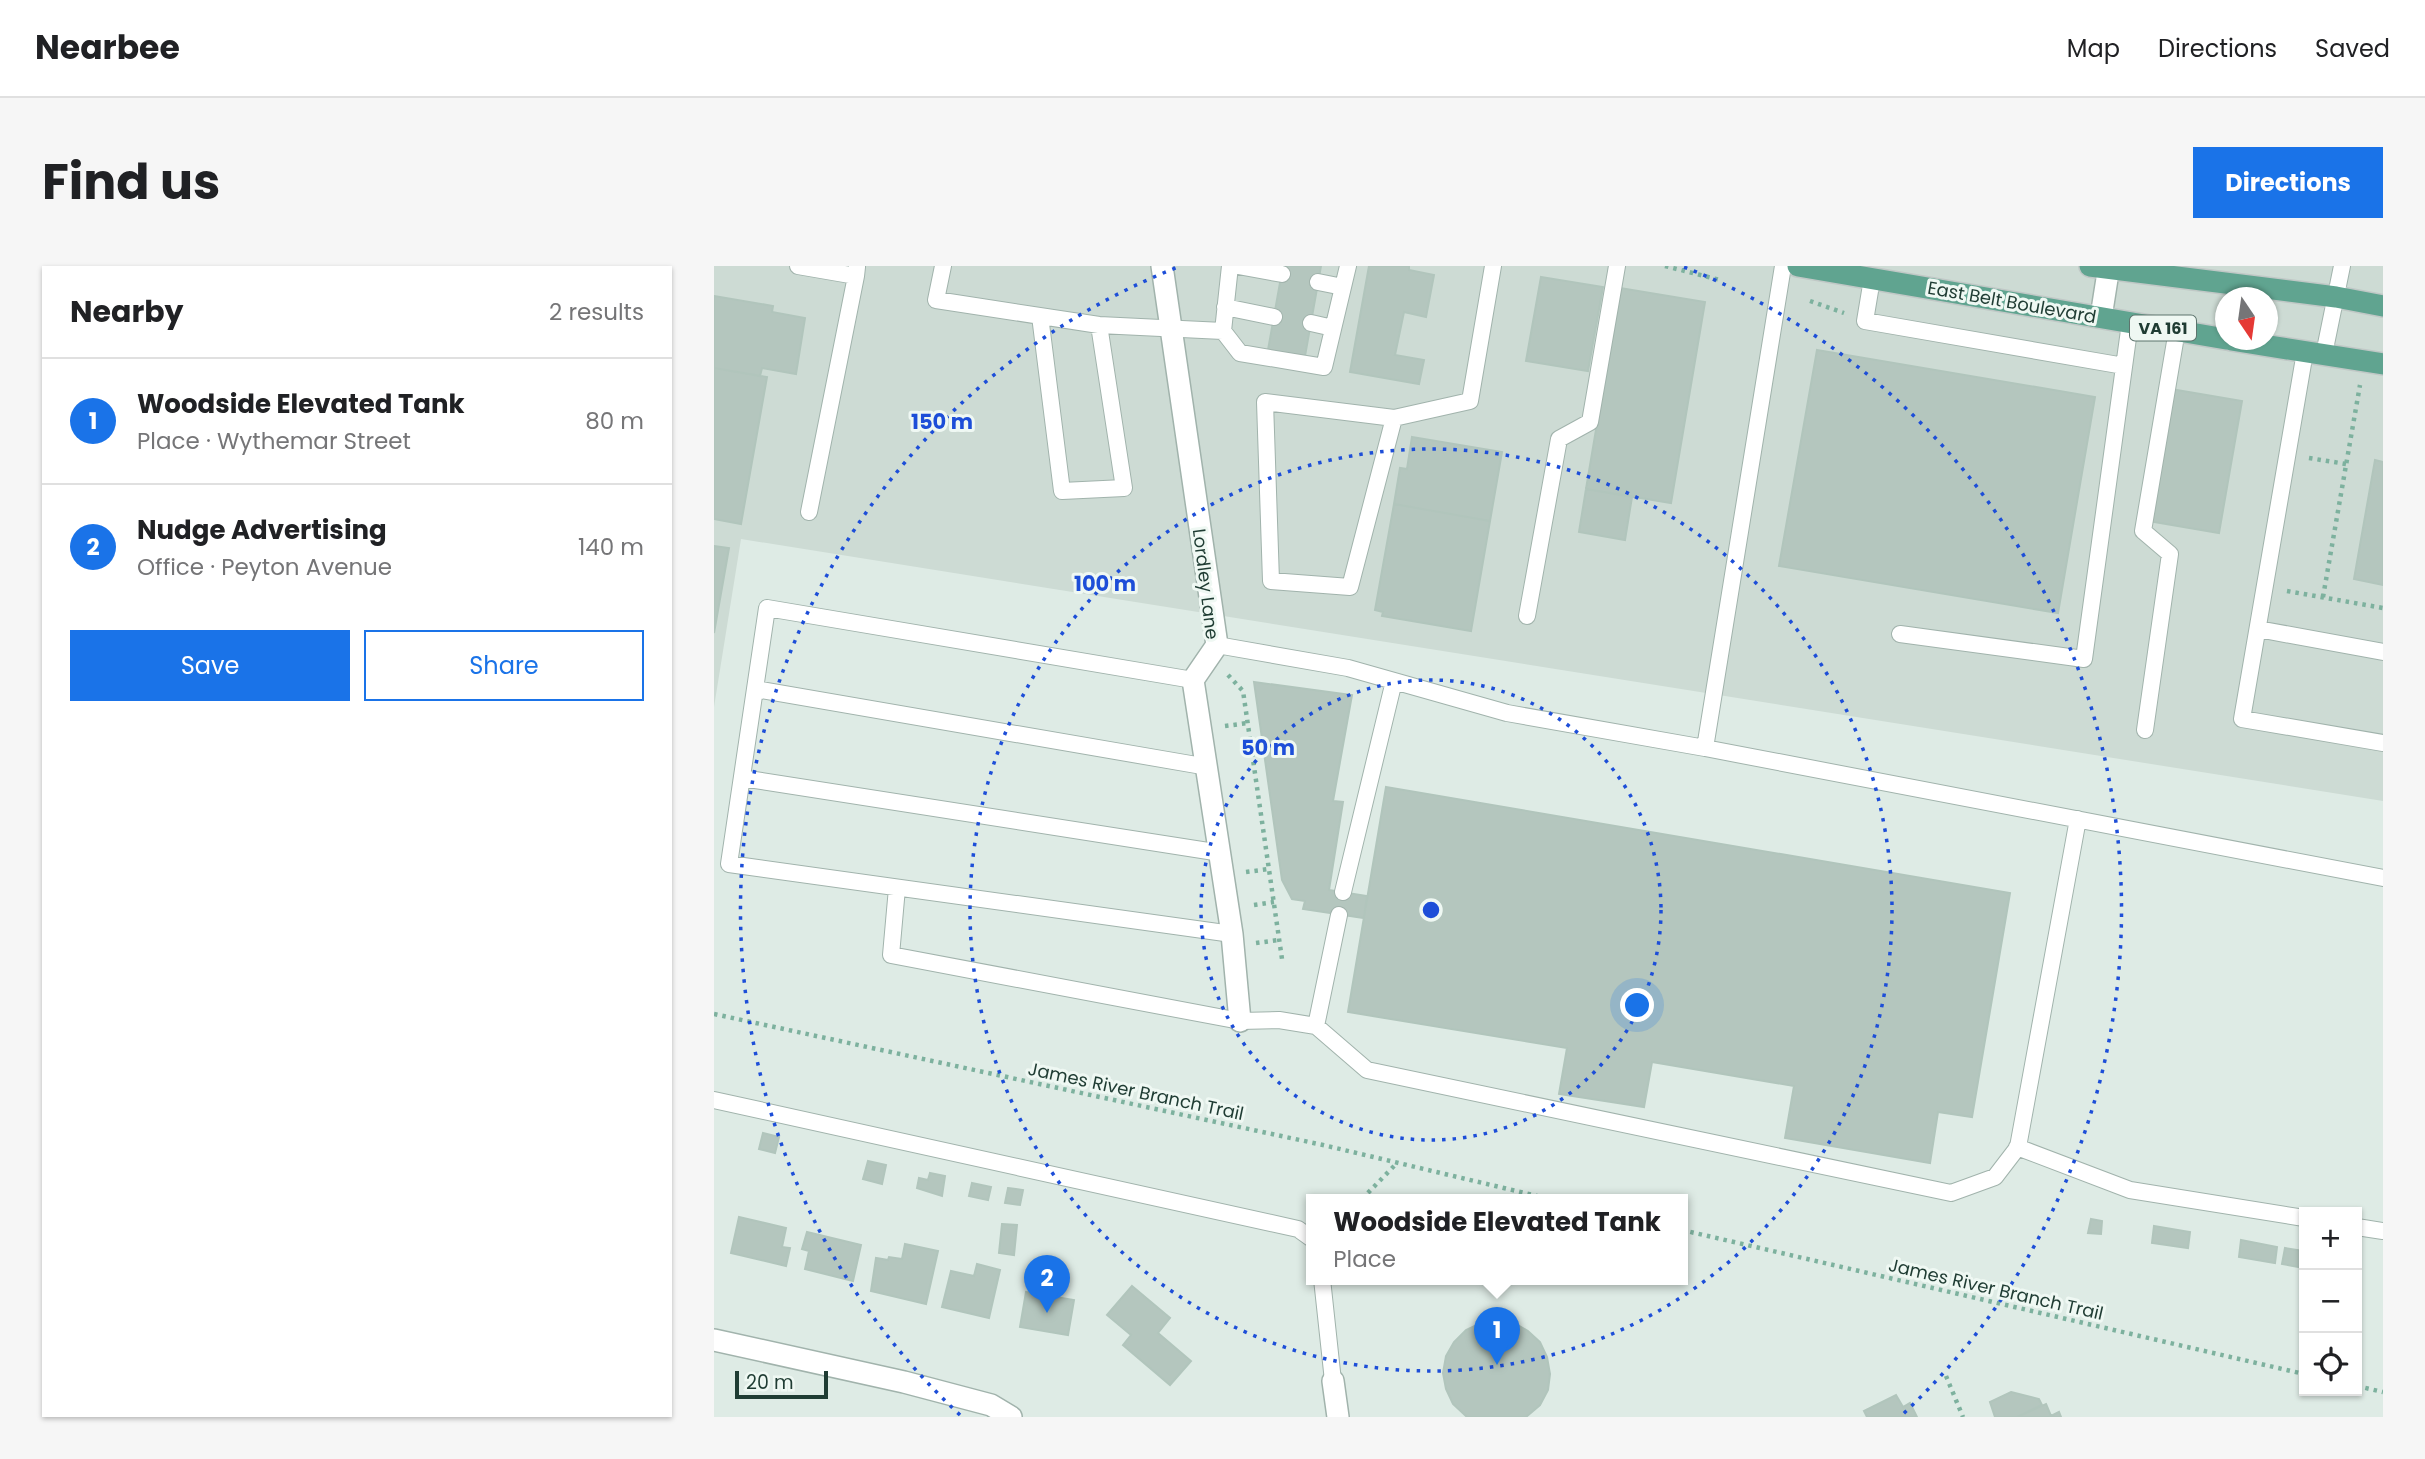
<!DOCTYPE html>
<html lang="en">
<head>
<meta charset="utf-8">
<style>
	body { margin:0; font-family:Poppins,sans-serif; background:#f6f6f6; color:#202124 }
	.controls { position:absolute; right:21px; bottom:21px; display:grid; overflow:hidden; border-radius:0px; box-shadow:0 2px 5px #0004 }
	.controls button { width:63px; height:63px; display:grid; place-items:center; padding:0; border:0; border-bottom:2px solid #e0e0e0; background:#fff; color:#202124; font:35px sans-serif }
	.compass { position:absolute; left:1501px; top:21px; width:63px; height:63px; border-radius:50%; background:#fff; box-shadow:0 2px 5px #0004; rotate:167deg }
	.scale { position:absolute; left:21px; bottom:18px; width:93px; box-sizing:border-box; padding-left:7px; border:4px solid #1f3c33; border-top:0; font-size:19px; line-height:24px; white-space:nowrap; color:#1f3c33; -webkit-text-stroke:5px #eff8f3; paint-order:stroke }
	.you { position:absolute; left:924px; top:740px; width:24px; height:24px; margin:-18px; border:5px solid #fff; border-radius:50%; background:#1a73e8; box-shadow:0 0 0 10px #1a73e833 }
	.badge { display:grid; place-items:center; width:46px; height:46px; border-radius:50%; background:#1a73e8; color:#fff; font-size:23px; font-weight:700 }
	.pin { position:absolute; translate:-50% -58px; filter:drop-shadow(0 2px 4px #0008) }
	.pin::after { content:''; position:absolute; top:37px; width:24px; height:21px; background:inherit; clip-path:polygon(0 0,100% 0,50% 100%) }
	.popup { position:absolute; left:592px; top:928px; width:382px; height:91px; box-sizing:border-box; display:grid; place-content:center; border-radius:0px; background:#fff; filter:drop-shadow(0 2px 5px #0005); font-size:23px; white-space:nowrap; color:#757577 }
	.popup b { font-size:26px; color:#202124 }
	.popup::after { content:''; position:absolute; left:50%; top:100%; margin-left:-14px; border:14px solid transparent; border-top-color:#fff }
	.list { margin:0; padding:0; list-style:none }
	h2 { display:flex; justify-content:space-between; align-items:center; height:91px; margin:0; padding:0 28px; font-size:30px }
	h2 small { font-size:23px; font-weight:400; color:#757577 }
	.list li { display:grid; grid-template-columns:46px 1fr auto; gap:21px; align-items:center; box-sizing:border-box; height:126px; padding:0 28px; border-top:2px solid #e0e0e0 }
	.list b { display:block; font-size:26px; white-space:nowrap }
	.list p { margin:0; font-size:23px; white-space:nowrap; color:#757577 }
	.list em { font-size:23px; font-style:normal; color:#757577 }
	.actions { display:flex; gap:14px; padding:21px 28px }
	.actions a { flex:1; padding:16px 0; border:2px solid #1a73e8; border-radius:0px; text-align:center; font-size:24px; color:#1a73e8 }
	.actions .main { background:#1a73e8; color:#fff }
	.icon { flex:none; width:38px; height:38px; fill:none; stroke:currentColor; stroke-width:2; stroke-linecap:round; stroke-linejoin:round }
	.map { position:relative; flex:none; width:1669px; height:1151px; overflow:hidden; border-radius:0px }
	header { display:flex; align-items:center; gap:42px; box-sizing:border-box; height:98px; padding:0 35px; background:#fff; border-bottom:2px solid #e0e0e0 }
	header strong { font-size:33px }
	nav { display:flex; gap:38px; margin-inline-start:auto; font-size:24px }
	.intro { display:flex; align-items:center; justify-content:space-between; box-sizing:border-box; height:168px; padding:0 42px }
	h1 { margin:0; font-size:49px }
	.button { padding:18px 32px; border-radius:0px; background:#1a73e8; color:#fff; font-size:24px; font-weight:700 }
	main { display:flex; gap:42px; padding:0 42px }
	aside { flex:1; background:#fff; border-radius:0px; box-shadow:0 2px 5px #0004 }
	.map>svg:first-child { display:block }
</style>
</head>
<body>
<header>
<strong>Nearbee</strong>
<nav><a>Map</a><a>Directions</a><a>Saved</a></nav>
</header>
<div class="intro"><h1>Find us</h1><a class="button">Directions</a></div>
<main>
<aside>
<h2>Nearby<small>2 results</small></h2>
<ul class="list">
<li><span class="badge">1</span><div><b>Woodside Elevated Tank</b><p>Place · Wythemar Street</p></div><em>80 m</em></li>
<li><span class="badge">2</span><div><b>Nudge Advertising</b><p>Office · Peyton Avenue</p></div><em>140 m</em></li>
</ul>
<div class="actions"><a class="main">Save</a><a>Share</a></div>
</aside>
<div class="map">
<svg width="1669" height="1151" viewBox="0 0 1669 1151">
	<rect width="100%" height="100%" fill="#deebe5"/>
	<path fill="#cddbd4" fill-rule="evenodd" d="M0,0H1669V535L27,273L0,441ZM1512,32H1554V74H1512Z"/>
	<path fill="#b4c6be" stroke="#b1c5bc" stroke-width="2" d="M569,0H607L591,90L554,84Z
		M655,0H695V4L720,9L712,51L690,46L681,89L710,94L705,118L636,106Z
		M827,11L889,21L874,105L812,95Z
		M906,22L991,36L957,237L872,223Z
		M0,30L59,40L58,46L91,52L82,108L48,102L46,110L0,102Z
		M1103,84L1381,131L1344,347L1065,300Z
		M0,102L53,111L27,258L0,253Z
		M1457,123L1528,135L1505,267L1434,255Z
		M698,171L788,186L776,255L680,238L686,202L693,203Z
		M1661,194L1669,196V319L1640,313Z
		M872,223L918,231L911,274L865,266Z
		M680,238L776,255L757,365L668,350L669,346L661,344Z
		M0,280L15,282L0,367Z
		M540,416L638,429L619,535L629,536L615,624L653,630L650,652L589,643L591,635L578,633L568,614Z
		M672,521L1296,627L1258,851L1224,846L1216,897L1071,872L1080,820L938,796L930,841L845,828L853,782L634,746Z
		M49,867L65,871L61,887L45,883Z
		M154,895L172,899L168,918L149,913Z
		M216,907L231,910L228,930L203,922L205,912L214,914Z
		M258,917L277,921L274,934L255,930Z
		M294,922L309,924L306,939L291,937Z
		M25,951L72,962L68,981L76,982L72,1000L17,987Z
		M1377,953L1388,955L1387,968L1374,967Z
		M288,958L303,959L300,989L285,987Z
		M1440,960L1476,966L1474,982L1438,977Z
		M93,966L147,979L139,1015L91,1003L95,985L88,983Z
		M1527,974L1563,981L1561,997L1525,991Z
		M191,978L224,985L212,1038L157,1025L162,992L174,994L175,991L188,993Z
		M1571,982L1590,985V1002L1568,998Z
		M263,998L286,1004L275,1052L228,1041L237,1005L260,1010Z
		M418,1020L456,1052L444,1067L477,1095L456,1119L409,1079L417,1069L393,1049Z
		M312,1026L360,1034L354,1069L306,1061Z
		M783,1054L800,1057L814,1065L826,1076L833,1091L836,1108L834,1124L826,1139L812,1151H753L739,1138L732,1123L729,1107L732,1090L740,1076L752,1064L767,1057Z
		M1297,1126L1325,1133L1328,1139L1303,1151H1281L1276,1136Z
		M1182,1129L1189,1141L1196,1137L1203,1151H1153L1150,1145Z
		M1332,1138L1337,1150L1345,1146L1347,1151H1303Z"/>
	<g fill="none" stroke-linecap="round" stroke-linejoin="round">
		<defs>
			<path id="service" d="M84,0L142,10L143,1
				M229,0L222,34L385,59L509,65L516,0
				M524,0L568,8
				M1069,0L991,482L1669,612
				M1158,13L1151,55L1410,100
				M604,16L629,21
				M511,41L560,51
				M326,50L348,225L410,222L385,59
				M597,57L619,62
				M509,65L526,87L610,101L634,0
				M1591,86L1528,453L1669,477
				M1610,88L1628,0
				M680,152L636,321L557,315L551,136L680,152L756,135L779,0
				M95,246L142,10
				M813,350L845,173L876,156L903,0
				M1544,363L1669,386
				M1186,368L1370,393L1416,57
				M503,379L634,402L793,447L991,482
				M479,414L53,342L15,598L518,668
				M41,423L494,501
				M1431,464L1456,288L1429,265L1463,64
				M28,512L507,587
				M183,622L177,689L526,755L565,754L602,760L653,804L1237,927L1281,911L1304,881L1364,553
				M629,626L680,415
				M602,760L625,649
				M0,834L584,963L598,973
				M1303,881L1416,924L1590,952
				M1643,961L1669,965
				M608,1013L619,1115"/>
			<path id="minor" d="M448,0L503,379L479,414L518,668L526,755
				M1387,51L1395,0
				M0,1074L190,1116L277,1139L297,1151
				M619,1115L624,1151"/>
			<path id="primary" d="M1084,0L1512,73
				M1376,0L1622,31L1669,40
				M1517,74L1669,98"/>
		</defs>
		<use href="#service" stroke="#a1b3ac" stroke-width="18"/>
		<use href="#minor" stroke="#a1b3ac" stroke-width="24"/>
		<use href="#primary" stroke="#c0c8c6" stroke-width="24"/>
		<path stroke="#7db19e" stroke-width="4.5" stroke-dasharray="3.5 5" stroke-linecap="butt" d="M951,0L1006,14
			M1096,35L1130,47
			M1595,192L1632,198
			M1573,325L1669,342
			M1609,331L1646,119
			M514,409L529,425L568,693
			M511,460L534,457
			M532,606L555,603
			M540,639L560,636
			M542,677L565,674
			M0,748L609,879L836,933
			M648,933L683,897
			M968,964L1590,1108
			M1232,1110L1249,1151
			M1643,1120L1669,1126"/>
		<use href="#service" stroke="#fff" stroke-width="16"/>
		<use href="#minor" stroke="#fff" stroke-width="21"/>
		<use href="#primary" stroke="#60a490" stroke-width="21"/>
	</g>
	<g fill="none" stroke="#1d4ed8" stroke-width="3.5" stroke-dasharray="3.5 7">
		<circle cx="717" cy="644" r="230"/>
		<circle cx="717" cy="644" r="461"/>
		<path d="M246 1149A691 691 0 0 1 464 1M970 1A691 691 0 0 1 1188 1149"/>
	</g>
	<g text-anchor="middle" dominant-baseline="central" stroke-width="6" stroke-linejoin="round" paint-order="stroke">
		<rect fill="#eff8f3" stroke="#5d746d" stroke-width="2" x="1416" y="49.5" width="66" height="25" rx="5"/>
		<g font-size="16" font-weight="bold" fill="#1f3c33">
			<text x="1449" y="62">VA 161</text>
		</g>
		<g font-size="18" fill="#1f3c33" stroke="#eff8f3">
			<text transform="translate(1298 36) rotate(10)">East Belt Boulevard</text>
			<text transform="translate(492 318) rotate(83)">Lordley Lane</text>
			<text transform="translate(422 825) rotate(12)">James River Branch Trail</text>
			<text transform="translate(1282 1023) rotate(13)">James River Branch Trail</text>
		</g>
	</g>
	<circle cx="717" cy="644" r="10" fill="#1d4ed8" stroke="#eff8f3" stroke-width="3.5"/>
	<g font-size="21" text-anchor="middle" font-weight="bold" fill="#1d4ed8" stroke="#eff8f3" stroke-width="6" stroke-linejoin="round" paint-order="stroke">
		<text x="228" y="163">150 m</text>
		<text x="391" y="325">100 m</text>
		<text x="554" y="489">50 m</text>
	</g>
</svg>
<div class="controls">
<button>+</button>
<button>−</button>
<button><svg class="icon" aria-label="locate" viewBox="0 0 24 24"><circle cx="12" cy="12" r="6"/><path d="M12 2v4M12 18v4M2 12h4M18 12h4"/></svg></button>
</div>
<svg class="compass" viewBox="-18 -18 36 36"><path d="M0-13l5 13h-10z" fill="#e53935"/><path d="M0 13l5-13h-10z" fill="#757577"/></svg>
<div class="scale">20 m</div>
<div class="you"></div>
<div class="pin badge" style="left:783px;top:1099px">1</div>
<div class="popup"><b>Woodside Elevated Tank</b>Place</div>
<div class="pin badge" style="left:333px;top:1047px">2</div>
</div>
</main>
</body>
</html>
